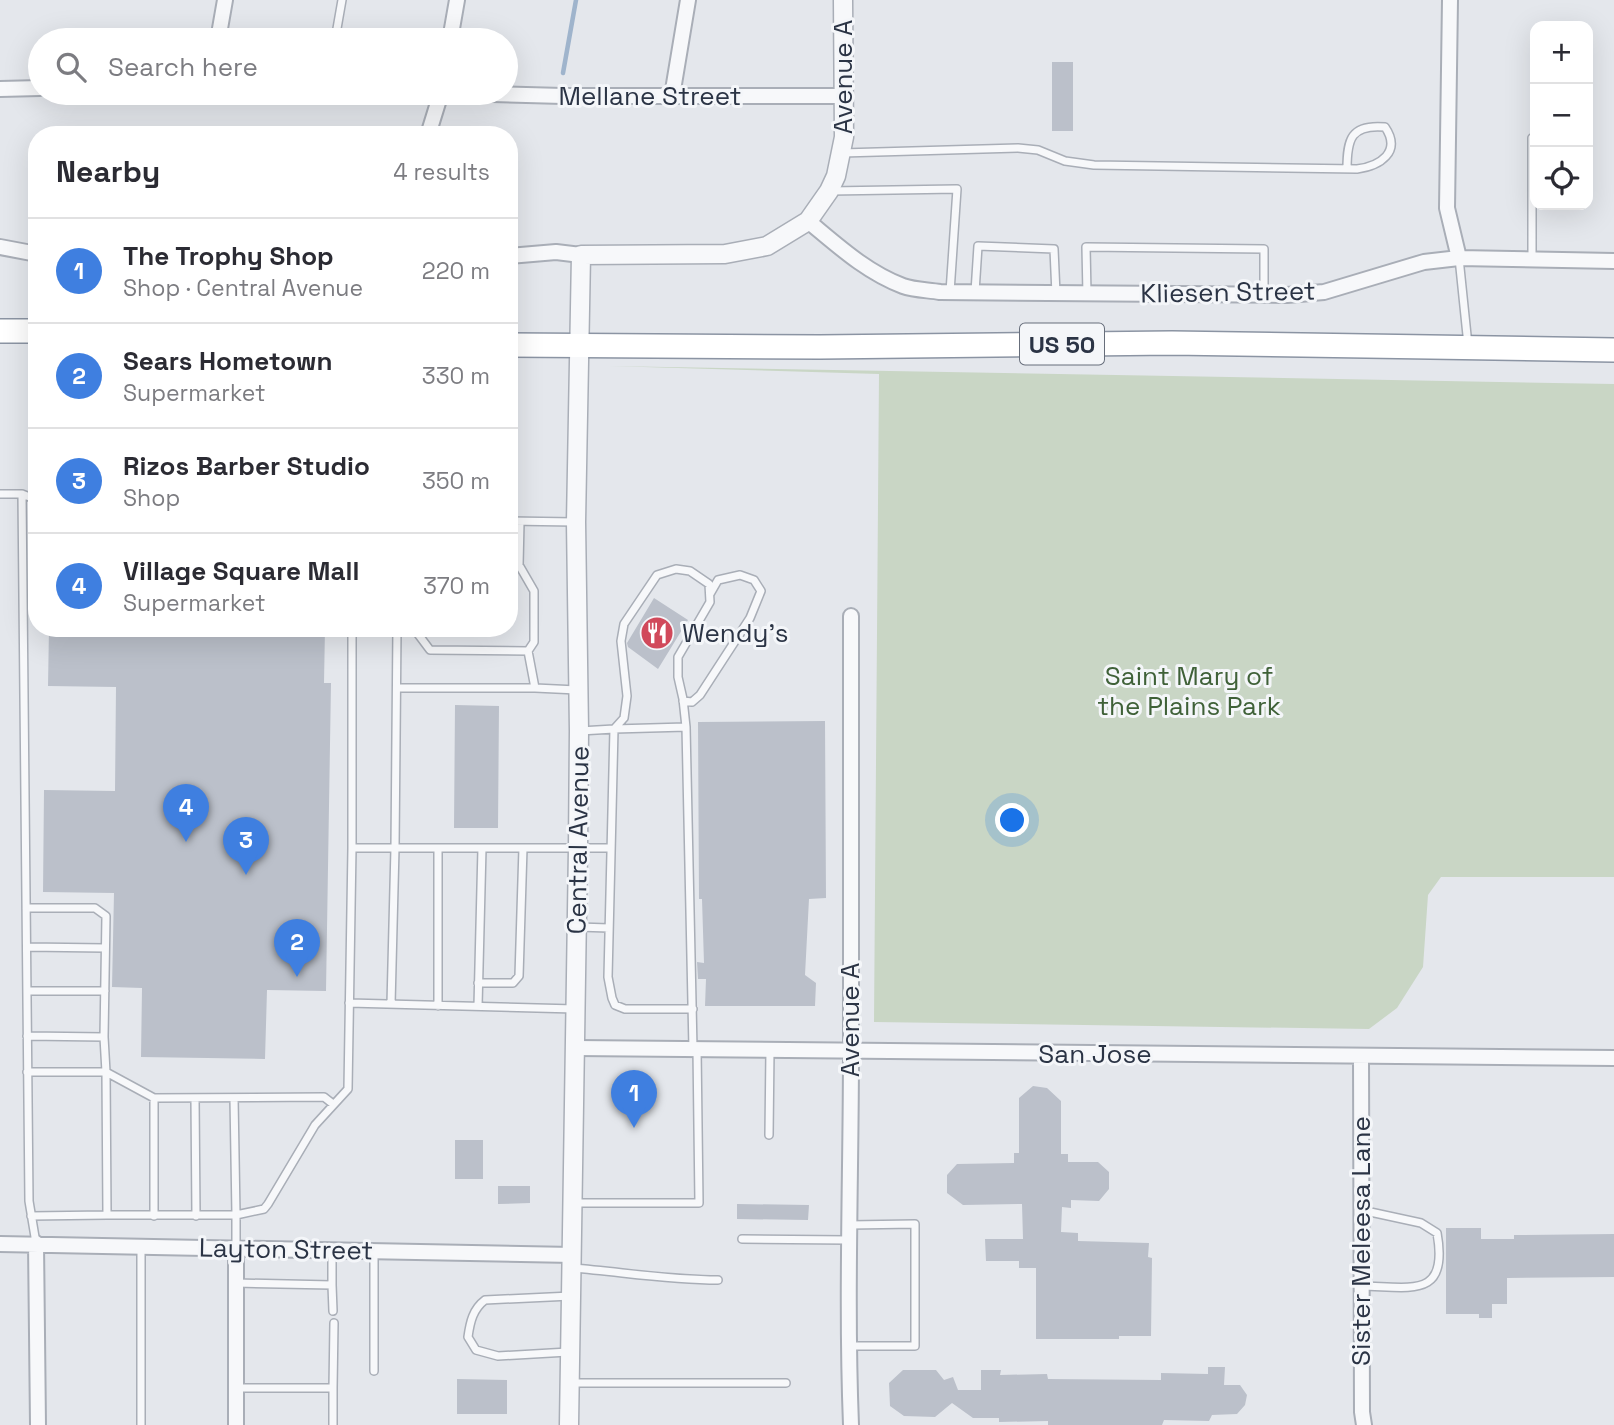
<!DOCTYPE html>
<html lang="en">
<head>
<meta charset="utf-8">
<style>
	body { margin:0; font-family:"Space Grotesk",sans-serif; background:#f2f2f3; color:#2b2b33 }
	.controls { position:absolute; right:21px; top:21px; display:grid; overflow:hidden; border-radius:14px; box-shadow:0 7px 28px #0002 }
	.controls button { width:63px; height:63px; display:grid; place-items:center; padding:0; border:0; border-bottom:2px solid #e1e1e2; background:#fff; color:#2b2b33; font:35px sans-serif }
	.you { position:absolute; left:1013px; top:821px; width:24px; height:24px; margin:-18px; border:5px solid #fff; border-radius:50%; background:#1a73e8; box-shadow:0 0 0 10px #1a73e833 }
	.badge { display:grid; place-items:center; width:46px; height:46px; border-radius:50%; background:#db2777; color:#fff; font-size:23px; font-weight:700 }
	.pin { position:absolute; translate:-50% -58px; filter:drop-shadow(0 2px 4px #0008) }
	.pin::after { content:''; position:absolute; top:37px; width:24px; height:21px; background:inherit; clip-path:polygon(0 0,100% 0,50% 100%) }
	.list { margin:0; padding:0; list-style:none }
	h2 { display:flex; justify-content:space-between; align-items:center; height:91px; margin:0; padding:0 28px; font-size:30px }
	h2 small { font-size:23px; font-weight:400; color:#7c7c81 }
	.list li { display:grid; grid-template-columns:46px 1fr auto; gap:21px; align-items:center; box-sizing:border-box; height:105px; padding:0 28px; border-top:2px solid #e1e1e2 }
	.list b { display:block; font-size:26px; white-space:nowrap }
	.list p { margin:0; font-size:23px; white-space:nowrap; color:#7c7c81 }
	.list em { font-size:23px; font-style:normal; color:#7c7c81 }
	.icon { flex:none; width:38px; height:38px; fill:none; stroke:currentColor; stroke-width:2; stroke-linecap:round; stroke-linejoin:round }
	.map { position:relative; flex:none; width:1614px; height:1425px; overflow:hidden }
	.search { position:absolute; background:#fff; box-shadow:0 7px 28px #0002; left:28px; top:28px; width:490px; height:77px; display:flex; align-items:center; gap:18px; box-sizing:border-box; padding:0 24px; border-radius:38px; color:#7c7c81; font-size:26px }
	.panel { position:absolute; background:#fff; box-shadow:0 7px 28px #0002; left:28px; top:126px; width:490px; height:511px; border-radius:28px }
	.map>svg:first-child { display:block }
</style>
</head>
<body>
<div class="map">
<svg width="1614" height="1425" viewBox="0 0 1614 1425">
	<rect width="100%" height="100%" fill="#e4e7ec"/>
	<path fill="#c9d6c5" d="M609,366L1614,384V877H1441L1428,895L1423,967L1397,1008L1369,1029L874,1022L879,374Z"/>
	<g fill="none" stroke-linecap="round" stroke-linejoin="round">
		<path stroke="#9fb4cc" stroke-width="4.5" d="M563,73L576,0"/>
	</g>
	<path fill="#bbc0ca" d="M1052,62H1073V131H1052Z
		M654,598L688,620L658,669L628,647L627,643Z
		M49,628H325L324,683H331L326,991L267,990L265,1059L141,1057L142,988L112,987L114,893L43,892L44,790L115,791L116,687L48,686Z
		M455,705L499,706L498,828H454Z
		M825,721L826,898L809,899L805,975L816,983L815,1006H705L706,979H698L697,962L704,963L702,899H699L698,722Z
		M1033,1086L1047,1088L1061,1101V1154H1068V1162H1098L1109,1172V1189L1099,1201L1071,1200V1208L1062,1207L1061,1232L1078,1233V1241L1149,1243L1148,1257L1152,1258L1151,1336H1119V1339H1036V1268H1019V1261H986L985,1239H1023L1022,1204L963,1205L947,1193V1175L957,1164L1014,1163V1153H1019V1098Z
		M455,1140H483V1179H455Z
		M498,1186H530V1203L498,1204Z
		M737,1204L809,1205L808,1220L737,1219Z
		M1446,1228H1481V1239H1514V1235L1614,1234V1277L1507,1278V1304H1492V1318H1479V1314H1446Z
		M1208,1367H1225L1224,1385H1240L1247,1395L1245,1405L1237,1414L1212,1415L1209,1421L1164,1420L1162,1425H1048V1421L999,1422V1418H973L952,1403L935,1417L904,1416L890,1406L889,1383L903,1370H936L944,1380L953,1377L958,1390H981V1370H1001L1000,1375L1047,1374L1048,1379L1161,1380V1373L1208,1374Z
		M457,1379L507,1380V1414H457Z"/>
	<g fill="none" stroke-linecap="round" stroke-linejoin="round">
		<defs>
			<path id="service" d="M335,40L342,0
				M1532,138V259
				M842,153L1018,148L1038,150L1065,161L1094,165L1357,169C1380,166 1402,152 1385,127C1351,124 1347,139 1347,169
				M830,191L957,189L950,292
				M1459,258L1468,345
				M975,292L978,246L1054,249L1056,294
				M1087,294L1086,247L1264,249V294
				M0,494H22L37,500
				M22,494L29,1201L36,1243
				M509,521L575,522
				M418,628V634L430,650L528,651L534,642V591L519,565L520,522
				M528,651L535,688L577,690
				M397,688H535
				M683,701L692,702L700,695L750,618L761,591L754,580L740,575L718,580L710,594
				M686,727L693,1049
				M580,731L614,729L624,718L627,696L621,641L624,624L657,575L676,569L690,571L709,584L710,602L678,657V677L683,699L686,727L614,729L608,977L612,998L615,1005L625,1009H693
				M352,848H611
				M26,908H95L106,916L104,1037L27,1036
				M578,927L609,928
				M27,947L105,948
				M478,983H513L519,976L523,848
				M27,991H105
				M349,1003L575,1009
				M391,1004L395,848L397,628
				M438,1006V848
				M478,1006L482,848
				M104,1037L106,1072L154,1098L324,1097L333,1104
				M27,1072H106L107,1215H236L234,1098
				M154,1098V1216
				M195,1098L196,1216
				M769,1135L770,1050
				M574,1203H699L697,1049
				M1361,1210L1421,1223L1437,1233C1449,1299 1411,1287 1362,1286
				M31,1216L107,1215
				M742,1239L848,1240
				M141,1247V1425
				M236,1248V1215L264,1209L268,1204L315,1125L348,1089L352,848V628
				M573,1268C622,1272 669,1280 718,1280
				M236,1283L332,1285V1250
				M332,1285L333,1311
				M849,1346H915V1224L849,1225
				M568,1352L498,1356L476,1350L468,1337C470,1322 473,1309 485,1300L571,1296
				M374,1371V1251
				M571,1383H786
				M236,1388H333V1425
				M333,1388L334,1323"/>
			<path id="minor" d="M1450,0L1447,208L1459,258
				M218,40L225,0
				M450,40L457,0
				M0,89L40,88
				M456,93L563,96H844
				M672,96L688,0
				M428,135L441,93
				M808,221C837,245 866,272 903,286C914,290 928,290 940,292L1287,295L1324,292L1424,262L1459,258L1614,261
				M0,247L37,254
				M509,256L556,252L581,255
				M851,616C850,760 851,905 851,1050C851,1175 846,1300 851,1425
				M576,1048L1614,1058
				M1361,1056L1362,1412L1364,1425
				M36,1243L38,1425
				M0,1244L573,1255
				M236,1248V1425"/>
			<path id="tertiary" d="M569,1425L578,848L579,731L576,522L581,255L725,254L767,246L808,221L829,191L836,176L844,137L843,0"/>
			<path id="trunk" d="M0,331H37
				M509,345L820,347L1172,343L1614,350"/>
		</defs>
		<use href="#service" stroke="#a9aeb7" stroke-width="10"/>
		<use href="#minor" stroke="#a9aeb7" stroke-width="18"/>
		<use href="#tertiary" stroke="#a9aeb7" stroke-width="21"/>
		<use href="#trunk" stroke="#8b94a3" stroke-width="26"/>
		<use href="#service" stroke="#f7f8fa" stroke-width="7"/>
		<use href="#minor" stroke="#f7f8fa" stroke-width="14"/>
		<use href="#tertiary" stroke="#f7f8fa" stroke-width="18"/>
		<use href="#trunk" stroke="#fff" stroke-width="23"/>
	</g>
	<defs>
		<symbol id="restaurant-disc" viewBox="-11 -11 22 22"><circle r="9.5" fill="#d1495b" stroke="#f4f6f9"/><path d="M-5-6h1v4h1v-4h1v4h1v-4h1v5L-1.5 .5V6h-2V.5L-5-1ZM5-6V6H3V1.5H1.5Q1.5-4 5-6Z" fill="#fff"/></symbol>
	</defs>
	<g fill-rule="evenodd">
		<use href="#restaurant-disc" x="638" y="614" width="38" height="38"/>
	</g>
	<g text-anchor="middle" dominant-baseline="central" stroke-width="6" stroke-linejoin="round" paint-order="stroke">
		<rect fill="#f4f6f9" stroke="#676e7b" stroke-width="2" x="1020" y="323.5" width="84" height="41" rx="5"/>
		<g font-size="24" font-weight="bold" fill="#2b3445">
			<text x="1062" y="344">US 50</text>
		</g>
		<g font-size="26" fill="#2b3445" stroke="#f4f6f9">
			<text transform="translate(843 77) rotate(-90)">Avenue A</text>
			<text x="650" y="96">Mellane Street</text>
			<text transform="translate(1228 292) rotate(-1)">Kliesen Street</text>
			<text transform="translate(578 840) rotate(-89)">Central Avenue</text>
			<text transform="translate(850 1020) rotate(-90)">Avenue A</text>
			<text x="1095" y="1054">San Jose</text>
			<text transform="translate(1361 1241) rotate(-90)">Sister Meleesa Lane</text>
			<text transform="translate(286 1249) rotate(1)">Layton Street</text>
		</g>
		<g font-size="26" fill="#2b3445" stroke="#f4f6f9" text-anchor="start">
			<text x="682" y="633">Wendy's</text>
		</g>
		<g font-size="26" fill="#3f6138" stroke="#f4f6f9">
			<text x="1189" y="676">Saint Mary of<tspan x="1189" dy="30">the Plains Park</tspan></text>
		</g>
	</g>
</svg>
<div class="controls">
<button>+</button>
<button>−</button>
<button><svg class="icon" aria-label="locate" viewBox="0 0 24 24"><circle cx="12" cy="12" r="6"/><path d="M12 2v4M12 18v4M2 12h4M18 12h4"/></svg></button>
</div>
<div class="you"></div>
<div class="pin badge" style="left:634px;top:1128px;background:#3f7fe0">1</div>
<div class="pin badge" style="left:297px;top:977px;background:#3f7fe0">2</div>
<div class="pin badge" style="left:246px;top:875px;background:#3f7fe0">3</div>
<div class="pin badge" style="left:186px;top:842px;background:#3f7fe0">4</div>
<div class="search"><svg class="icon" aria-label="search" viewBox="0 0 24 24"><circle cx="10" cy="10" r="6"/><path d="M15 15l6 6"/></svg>Search here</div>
<section class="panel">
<h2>Nearby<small>4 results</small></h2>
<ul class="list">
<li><span class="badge" style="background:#3f7fe0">1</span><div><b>The Trophy Shop</b><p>Shop · Central Avenue</p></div><em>220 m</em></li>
<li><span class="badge" style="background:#3f7fe0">2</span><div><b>Sears Hometown</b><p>Supermarket</p></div><em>330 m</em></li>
<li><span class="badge" style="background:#3f7fe0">3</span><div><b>Rizos Barber Studio</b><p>Shop</p></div><em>350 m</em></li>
<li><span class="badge" style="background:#3f7fe0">4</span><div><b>Village Square Mall</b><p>Supermarket</p></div><em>370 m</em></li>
</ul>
</section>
</div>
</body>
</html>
